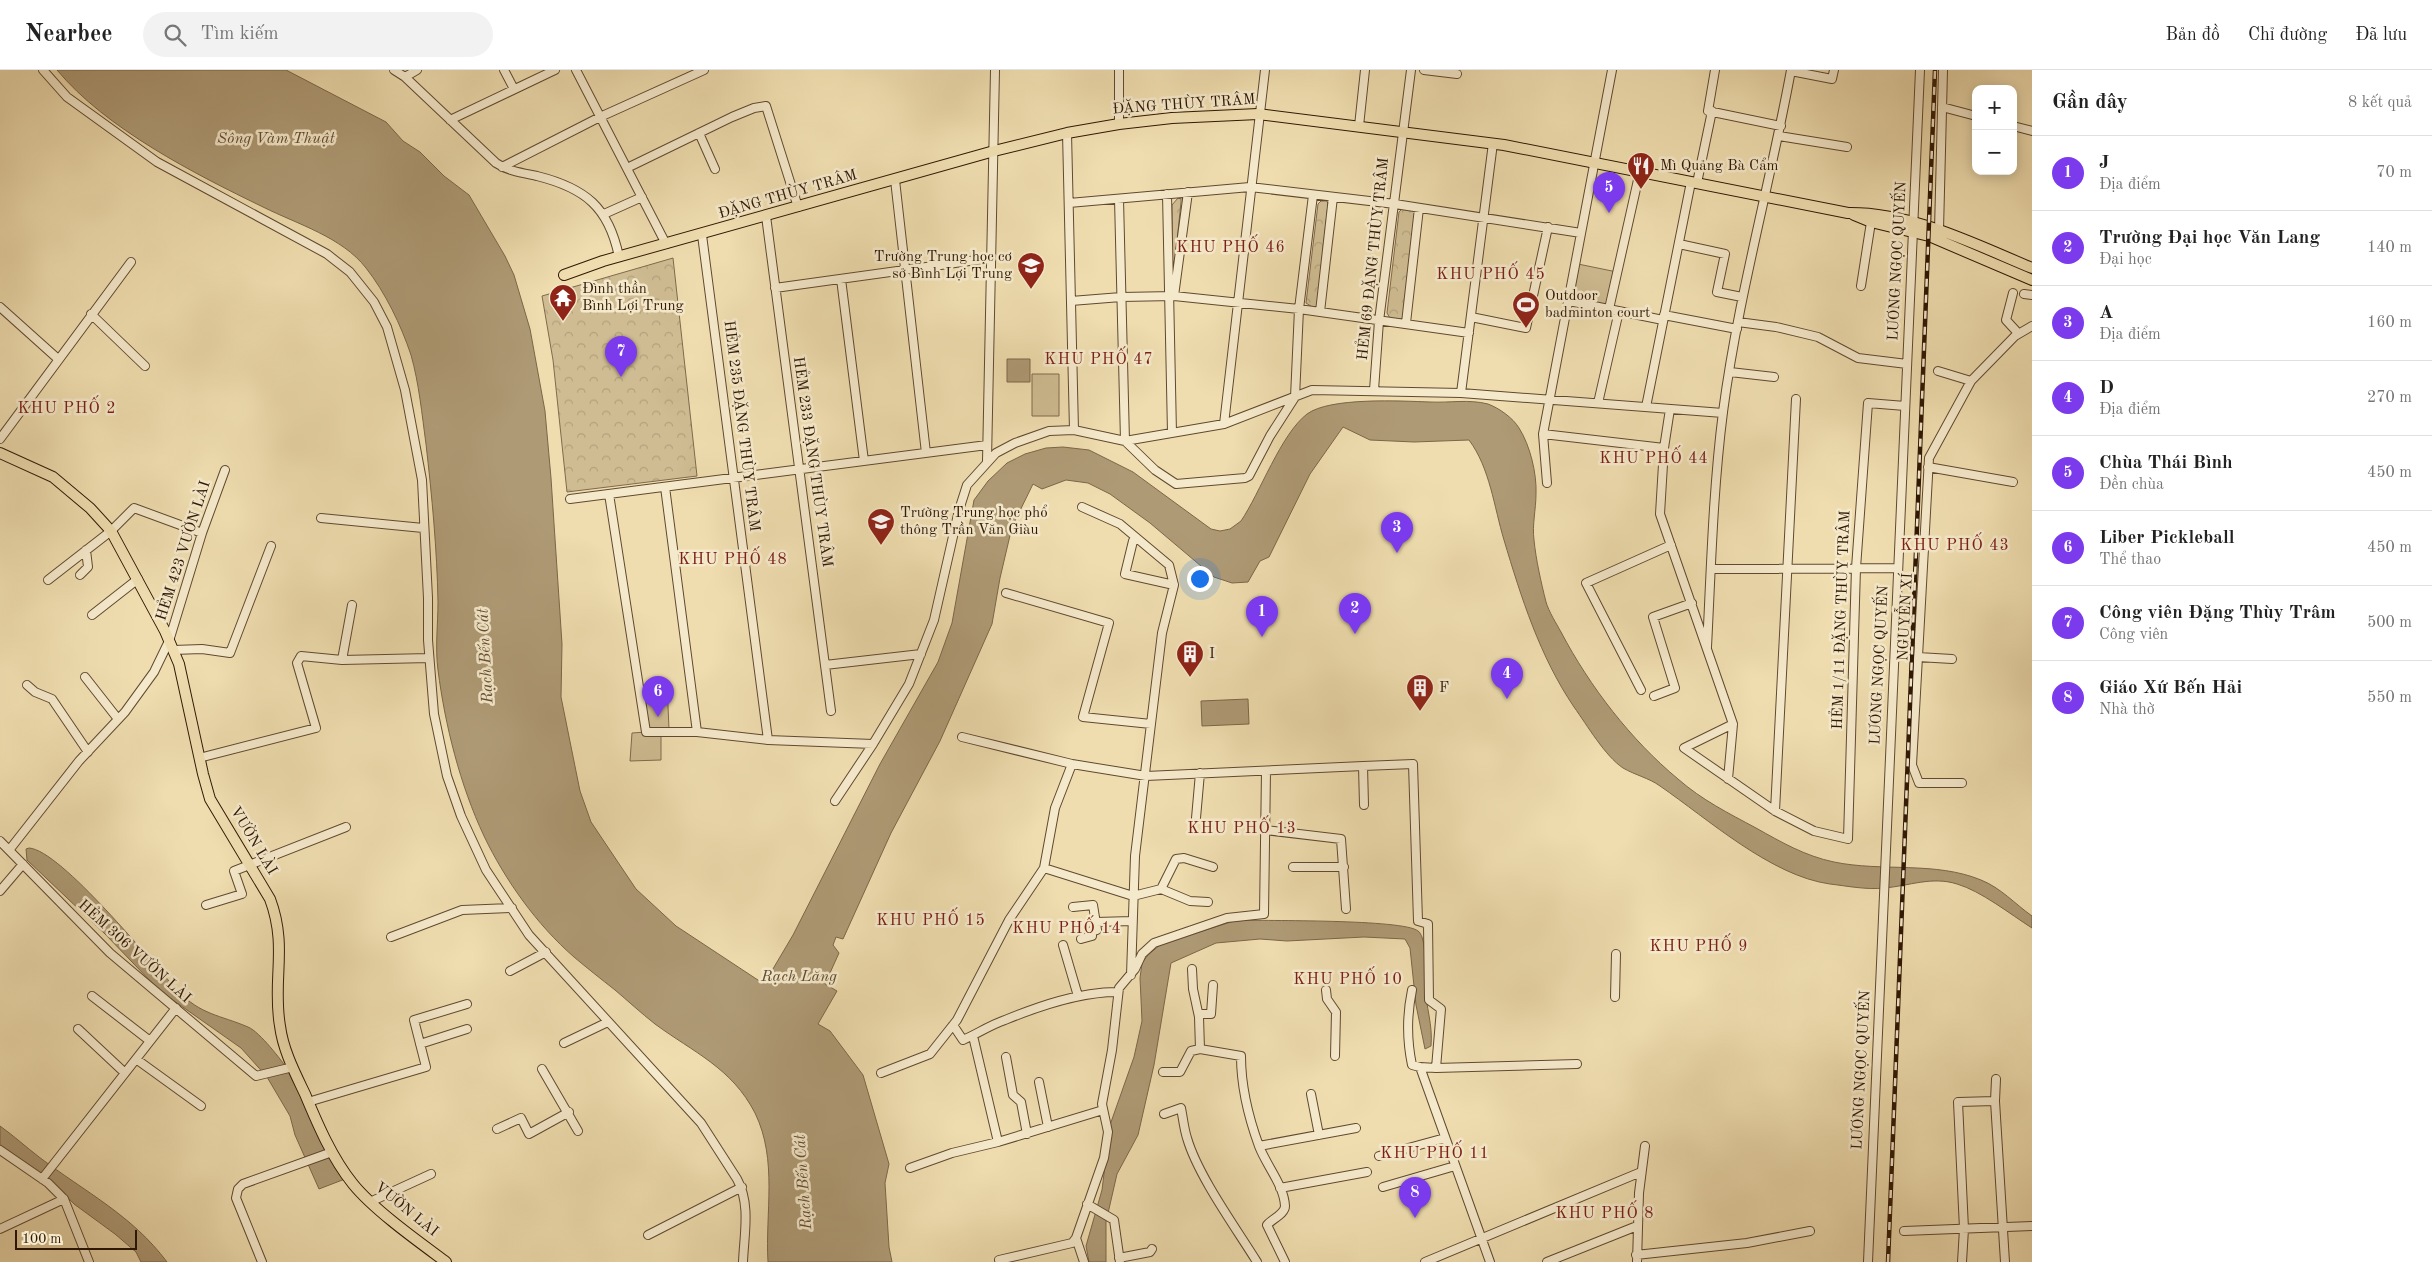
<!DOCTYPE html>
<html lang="vi">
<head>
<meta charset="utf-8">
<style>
	body { margin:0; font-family:"Old Standard TT",serif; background:#f2f2f2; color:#222 }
	.controls { position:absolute; right:15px; top:15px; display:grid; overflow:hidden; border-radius:10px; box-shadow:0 2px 12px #0003 }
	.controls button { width:45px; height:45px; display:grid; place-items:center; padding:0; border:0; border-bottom:1px solid #e0e0e0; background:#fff; color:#222; font:25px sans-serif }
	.scale { position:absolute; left:15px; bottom:12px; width:122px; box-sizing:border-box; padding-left:5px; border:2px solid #301805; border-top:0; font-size:14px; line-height:18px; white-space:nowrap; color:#301805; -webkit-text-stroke:4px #f5e9cb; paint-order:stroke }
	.you { position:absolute; left:1199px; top:508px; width:18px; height:18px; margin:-12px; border:4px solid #fff; border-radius:50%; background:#1a73e8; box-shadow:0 0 0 8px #1a73e833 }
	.badge { display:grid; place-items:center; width:32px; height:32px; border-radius:50%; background:#7c3aed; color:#fff; font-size:16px; font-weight:700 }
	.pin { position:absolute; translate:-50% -41px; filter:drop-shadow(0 1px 2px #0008) }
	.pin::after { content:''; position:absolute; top:26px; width:18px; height:15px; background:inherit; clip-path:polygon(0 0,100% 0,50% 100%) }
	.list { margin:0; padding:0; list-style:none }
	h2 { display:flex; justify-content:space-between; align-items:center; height:65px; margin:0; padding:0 20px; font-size:21px }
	h2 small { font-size:16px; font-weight:400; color:#767676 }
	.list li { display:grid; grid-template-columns:32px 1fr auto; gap:15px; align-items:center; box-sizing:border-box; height:75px; padding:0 20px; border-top:1px solid #e0e0e0 }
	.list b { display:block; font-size:19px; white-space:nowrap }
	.list p { margin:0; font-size:16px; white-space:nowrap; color:#767676 }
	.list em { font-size:16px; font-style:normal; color:#767676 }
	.icon { flex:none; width:28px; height:28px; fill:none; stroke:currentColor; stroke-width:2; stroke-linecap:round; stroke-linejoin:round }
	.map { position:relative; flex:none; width:2032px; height:1192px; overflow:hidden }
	header { display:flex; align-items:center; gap:30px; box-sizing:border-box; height:70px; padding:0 25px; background:#fff; border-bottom:1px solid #e0e0e0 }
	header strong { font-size:24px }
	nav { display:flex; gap:28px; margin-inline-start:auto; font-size:18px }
	.search { width:350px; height:45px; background:#f2f2f2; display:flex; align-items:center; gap:12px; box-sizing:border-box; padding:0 18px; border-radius:28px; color:#767676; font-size:19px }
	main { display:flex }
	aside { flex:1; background:#fff }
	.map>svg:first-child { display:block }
</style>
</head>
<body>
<header>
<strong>Nearbee</strong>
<div class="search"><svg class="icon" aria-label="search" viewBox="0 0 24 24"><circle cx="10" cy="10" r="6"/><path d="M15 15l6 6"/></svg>Tìm kiếm</div>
<nav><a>Bản đồ</a><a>Chỉ đường</a><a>Đã lưu</a></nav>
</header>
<main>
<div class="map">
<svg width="2032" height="1192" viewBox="0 0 2032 1192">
	<defs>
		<pattern id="park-crowns" width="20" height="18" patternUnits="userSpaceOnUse" patternTransform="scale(1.25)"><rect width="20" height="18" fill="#cfbc92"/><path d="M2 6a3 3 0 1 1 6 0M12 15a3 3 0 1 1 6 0" fill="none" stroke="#b2a17c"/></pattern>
	</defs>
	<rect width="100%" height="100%" fill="#efddaf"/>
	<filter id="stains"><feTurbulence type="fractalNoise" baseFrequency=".004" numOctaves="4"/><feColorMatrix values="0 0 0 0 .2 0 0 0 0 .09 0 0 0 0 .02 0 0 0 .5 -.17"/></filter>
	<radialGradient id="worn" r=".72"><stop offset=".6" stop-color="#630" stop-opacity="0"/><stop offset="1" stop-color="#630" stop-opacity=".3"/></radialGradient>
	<path fill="url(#park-crowns)" stroke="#806a4c" d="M1178,128L1181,129V132L1174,201H1172V135Z
		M1321,131H1327L1328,134L1317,235L1314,238L1306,233L1318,134Z
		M1403,138L1413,139L1415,143L1403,247L1400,250L1390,248L1387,243L1399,142Z
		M673,188L697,406L567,422L553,290L542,226Z"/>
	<path fill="#cfbc92" stroke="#806a4c" d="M1578,194L1617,202L1609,239L1570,230Z
		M1032,304H1059V346H1032Z
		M667,614L669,659L661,658V690L630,691L632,663L646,662L649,656L642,618Z"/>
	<path fill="#ae9a75" stroke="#7c6648" d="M57,0H286L386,52L403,71L420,82L444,106L469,125L505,186L514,205L530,259L545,341L551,408L562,574L561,627L580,721L591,752L636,819L676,856L764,914L793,865L880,694L938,592L952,553L974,430L988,411L1007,393L1025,384L1046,378L1063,377L1089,380L1133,402L1211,459L1220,461L1230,459L1241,451C1260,423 1281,364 1307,344C1330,327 1401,331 1430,332C1449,333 1469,329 1488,334C1499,338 1513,348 1519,358C1530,375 1537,404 1536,424C1536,439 1532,455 1534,470C1536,490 1541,512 1546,532C1549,542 1556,553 1561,562C1590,617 1631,670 1678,709C1702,730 1728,743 1756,758C1781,772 1805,786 1834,792C1882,802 1935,791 1981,810C2001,818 2015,834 2032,846V858C2010,844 1981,821 1957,814C1932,806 1909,816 1884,818C1867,820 1847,816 1830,814C1771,806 1708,749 1660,716C1649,708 1635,705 1623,698C1605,686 1587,655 1574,637C1540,587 1521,527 1504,470C1494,437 1490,398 1469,370L1414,372L1370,370L1343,357L1310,404L1269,487L1260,491L1248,512L1232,513L1214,507L1150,453L1110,424L1088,413L1066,410L1042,419L1033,414L1012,457L1000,508L992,554L940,671L891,763L843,869L836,867L833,875L839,883L825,914L837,921L818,954L830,961L863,1005L889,1094L885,1113L889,1177L892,1192H768C765,1143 778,1090 755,1043C732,998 693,982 655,954C641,943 628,931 615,920C601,909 587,898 574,887C537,855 505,810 484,766C460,715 445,655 438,600C435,577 438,554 438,532C437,479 432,427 426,374C422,345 419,313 411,285C401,255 385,222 366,198C342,167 297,154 263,137C195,104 106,59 57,0Z
		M1007,289H1030V312H1007Z
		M1248,629L1249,654L1202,656L1201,631Z
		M29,778C61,780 152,893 178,921C201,945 220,945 248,957C260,962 281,990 289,1001C296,1011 301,1024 307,1035C319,1059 332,1084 345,1109L319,1119L295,1065L290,1046L267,1007L241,978L160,921L105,864L27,790L26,779Z
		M1237,850C1264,851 1404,849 1418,861C1420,862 1421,865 1422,867C1427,882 1424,900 1425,916C1426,937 1433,955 1431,976L1425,979L1416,935L1410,878L1405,869L1364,867L1287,871L1260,869L1216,873L1171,893L1154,995L1138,1065L1117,1104L1106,1152V1192H1089L1086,1176L1102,1120L1110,1055L1134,987L1142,951L1140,908L1142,893L1148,885L1161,874Z
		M0,1056C14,1066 26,1077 39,1087C85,1122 132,1145 167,1192H141L136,1182L115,1164L74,1134L55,1114L0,1075Z"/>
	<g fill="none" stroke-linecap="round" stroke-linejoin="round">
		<defs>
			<path id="minor" d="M43,0L67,27L157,92L327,184L350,202L374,232L387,257L405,320L422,410L428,528V570L434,644L447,706L461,746L486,800L529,865L701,1053L737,1109C751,1134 744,1165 743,1192
				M394,0L405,7L496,93C508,101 523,103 537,106C585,118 609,137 619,187
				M504,0L514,19
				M576,0L666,174
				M1424,0L1457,4
				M1715,0L1708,41L1781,56
				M1791,1L1832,9L1834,0
				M405,7L417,0
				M1942,37L1976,46
				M450,50L555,0
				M1119,54V0
				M1359,56L1365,0
				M2013,56L2032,61
				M699,63L715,99
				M1067,63L1074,360
				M1779,66L1847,77
				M502,97L600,47L704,0
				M627,98L732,47L754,38L766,36L798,137
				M895,110L926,383
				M1697,113L1712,41
				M1167,124L1172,363
				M1119,129L1125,371
				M1069,133L1250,117L1395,134L1581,163
				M604,144L642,127
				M766,146L831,641
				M1939,160L1943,0
				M702,165L768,670
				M1679,174L1725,184L1717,222L1742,227
				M841,209L864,391
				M1861,216L1871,152
				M775,218L991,188
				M2013,223L2006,250L2018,263
				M2024,224L2032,225
				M1174,226L1188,122
				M1071,231L1121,227L1174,226L1299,239L1469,263
				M1569,231L1663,250
				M0,237L58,289
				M1609,239L1640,101
				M1320,242L1333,127
				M91,244L145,296
				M1664,245L1737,259
				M1471,247L1526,258L1548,157
				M1738,252L1776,257L1818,267L1858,288L1907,294
				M1406,253L1419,138
				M1938,301L1971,311
				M1730,302L1774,307
				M1374,320L1379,251L1411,0
				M1461,323L1493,73
				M1295,327L1299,239L1313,125
				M1598,333L1619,241
				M1646,337L1691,112
				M1224,354L1265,0
				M1543,364L1664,378L1660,444L1733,654L1728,709
				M0,369L131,192
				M1125,371L1155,400L1176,414L1245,408L1249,406L1270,366L1295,327
				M1664,378L1670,339
				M987,391L995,0
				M1928,397L2013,412
				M1547,413L1543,364L1612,0
				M665,417L697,662
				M609,424L646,662H697L768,670L873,674L909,614L934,550L959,440L967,415L996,383L1015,373L1049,361L1074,360L1125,371L1224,354L1312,320L1461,323L1723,343
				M570,429L987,375
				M1082,437L1120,454L1169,495L1174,515L1162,563L1135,786L1131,905
				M321,448L423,458
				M1133,471L1125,504L1174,515
				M1711,499L1898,498
				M80,505L88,497L86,480
				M48,510L111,461L134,438L202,463
				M1006,523L1109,553L1083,647L1151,654
				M92,545L138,509
				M1707,577C1711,499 1713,420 1723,342C1738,227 1770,115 1791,0
				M173,580L202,579L230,583L271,476
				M1918,587L1952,589
				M342,590L352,535
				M825,595L921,584
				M85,607L118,649
				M27,615L35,622L52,629L88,682
				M1641,620L1586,513L1671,475
				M1654,626L1675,618L1653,547L1692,533
				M1733,654L1684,678L1775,741L1814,761L1848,769L1856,498L1868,333L1905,336
				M962,667L1072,694L1146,706L1363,696
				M199,688L316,658L297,593L301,586L342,590L429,588
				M1962,713H1919L1912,695L1929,388L1971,311L2015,266L2032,256
				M835,731L873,674
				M1364,735L1363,696L1413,694L1418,851L1428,854L1429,930L1441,939L1436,998L1420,997L1490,1192
				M1775,741L1796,329
				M1196,748L1200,703
				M1265,760L1341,769L1346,839
				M0,771L110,883L256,1006L293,997
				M10,779L79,691L125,642L154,602L169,571L202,463L225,400
				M1293,797H1344
				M1044,798L1133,826L1161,819L1176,789L1184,788L1213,797
				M1161,819L1190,831L1208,832
				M0,821L23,794
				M206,835L242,824L234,801L346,757
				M1073,837L1093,835L1097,860L1092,861V866L1081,869
				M1096,852L1132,851
				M391,867L462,840L512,838
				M1063,875L1078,926
				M1192,899L1193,919L1199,947L1200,979L1241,986C1241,1017 1248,1046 1259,1076C1266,1095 1284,1115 1285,1136C1285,1144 1272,1149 1267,1155L1285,1192
				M510,901L546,882
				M1326,920L1327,929L1336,942L1335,986
				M1412,920C1407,944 1407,971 1412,995L1420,997
				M92,926L150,971
				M1615,927L1616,884
				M1199,944H1211L1213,915
				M953,955L963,970C977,964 990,955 1005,950C1039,936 1079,922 1117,922
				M78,959L125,1003
				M973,966L998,1072
				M564,973L608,952
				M420,974L467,959
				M1006,987L1013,1025L1021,1032L1027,1064
				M136,989L201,1036
				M1436,998L1577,994
				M542,999L578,1061
				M1163,1002H1180L1191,981L1200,979
				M881,1003L930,984L957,950L1009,850L1044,798L1055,738L1072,694
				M1996,1009L1995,1031L2005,1192
				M1039,1012L1048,1057
				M1311,1024L1319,1065
				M308,1032L426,997L414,950L467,934
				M1164,1044L1181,1038C1183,1048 1184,1059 1187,1068C1198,1106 1236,1158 1257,1192
				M497,1059L521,1048L529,1064L569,1042
				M1259,1076L1356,1058
				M0,1080L48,1113L64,1129L89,1192
				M1379,1086L1445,1068
				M910,1098L952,1083L998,1072L1103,1040
				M42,1109L176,938
				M1383,1117L1455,1096
				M1280,1118L1367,1102
				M370,1132L431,1104
				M1087,1134L1114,1150L1120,1192
				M0,1159L64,1129
				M1904,1161L2032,1156
				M648,1165L742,1117
				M1076,1168L1104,1088L1108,1062L1102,1034L1112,980L1119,918L1135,899L1142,884L1154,873L1227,848L1264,844L1266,701
				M1076,1168L1084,1192
				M1636,1185L1747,1173L1810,1161
				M1119,1188L1150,1182L1152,1179
				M999,1190L1072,1173L1076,1168
				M262,1192L236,1128L238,1119L243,1114L332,1082
				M1425,1192L1641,1102
				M1547,1192L1637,1156
				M1637,1192L1639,1123L1645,1076
				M1868,1192L1920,0
				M1962,1192L1964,1159L1958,1032L1995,1031"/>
			<path id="major" d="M1854,145L1871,152L1929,166L2032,210
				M564,205L603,191L994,81L1067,63L1119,54L1172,48L1258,44L1504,75L1848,143C1912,142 1974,174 2032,198
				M0,383L53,407L90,438L111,461L165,561L179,594L203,704L210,729L270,829C288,877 272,910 280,956C283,980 295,1003 305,1024C318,1055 332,1088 353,1114C374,1140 419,1172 446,1192"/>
		</defs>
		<use href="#minor" stroke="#604930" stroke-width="10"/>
		<use href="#major" stroke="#301805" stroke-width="12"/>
		<use href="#minor" stroke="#f5e9cb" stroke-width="8"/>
		<use href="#major" stroke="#efddaf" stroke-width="10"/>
		<defs>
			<path id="rail" d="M1888,1192L1935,0"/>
		</defs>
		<use href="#rail" stroke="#301805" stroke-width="4.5"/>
		<use href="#rail" stroke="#f5e9cb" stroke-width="2.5" stroke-dasharray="8" stroke-linecap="butt"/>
	</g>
	<defs>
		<symbol id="restaurant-pin" viewBox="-11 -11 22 30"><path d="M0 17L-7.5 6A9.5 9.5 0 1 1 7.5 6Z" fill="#8f2418" stroke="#f5e9cb"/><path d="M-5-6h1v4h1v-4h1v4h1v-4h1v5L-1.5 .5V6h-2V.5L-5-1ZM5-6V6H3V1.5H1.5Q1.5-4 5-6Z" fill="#fff"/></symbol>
		<symbol id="school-pin" viewBox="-11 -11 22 30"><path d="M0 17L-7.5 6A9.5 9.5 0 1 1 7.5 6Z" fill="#8f2418" stroke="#f5e9cb"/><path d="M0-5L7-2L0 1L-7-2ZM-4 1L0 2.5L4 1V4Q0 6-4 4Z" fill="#fff"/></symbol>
		<symbol id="temple-pin" viewBox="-11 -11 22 30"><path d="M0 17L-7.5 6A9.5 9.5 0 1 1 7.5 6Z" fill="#8f2418" stroke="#f5e9cb"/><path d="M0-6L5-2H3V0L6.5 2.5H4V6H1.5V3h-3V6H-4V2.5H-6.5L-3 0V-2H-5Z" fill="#fff"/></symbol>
		<symbol id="stadium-pin" viewBox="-11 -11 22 30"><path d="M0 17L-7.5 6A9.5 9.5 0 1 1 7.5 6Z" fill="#8f2418" stroke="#f5e9cb"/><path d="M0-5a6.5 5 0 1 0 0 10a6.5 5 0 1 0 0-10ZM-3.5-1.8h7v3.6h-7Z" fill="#fff"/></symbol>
		<symbol id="building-pin" viewBox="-11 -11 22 30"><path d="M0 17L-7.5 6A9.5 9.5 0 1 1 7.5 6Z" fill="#8f2418" stroke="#f5e9cb"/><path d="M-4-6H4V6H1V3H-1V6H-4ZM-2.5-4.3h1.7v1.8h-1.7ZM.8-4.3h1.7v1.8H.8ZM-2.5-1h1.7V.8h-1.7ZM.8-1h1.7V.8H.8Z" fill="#fff"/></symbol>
	</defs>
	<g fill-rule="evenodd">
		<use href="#restaurant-pin" x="1625" y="80" width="32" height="43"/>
		<use href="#school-pin" x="1015" y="180" width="32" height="43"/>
		<use href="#temple-pin" x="547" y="212" width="32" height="43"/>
		<use href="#stadium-pin" x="1510" y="219" width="32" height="43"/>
		<use href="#school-pin" x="865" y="436" width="32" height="43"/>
		<use href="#building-pin" x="1174" y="568" width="32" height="43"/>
		<use href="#building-pin" x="1404" y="602" width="32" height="43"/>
	</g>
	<g text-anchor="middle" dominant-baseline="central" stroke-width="5" stroke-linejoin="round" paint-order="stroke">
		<g font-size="15" fill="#301805" stroke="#f5e9cb">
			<text transform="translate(1184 35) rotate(-4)">ĐẶNG THÙY TRÂM</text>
			<text transform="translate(788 125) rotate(-16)">ĐẶNG THÙY TRÂM</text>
			<text transform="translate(1374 189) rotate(-84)">HẺM 69 ĐẶNG THÙY TRÂM</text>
			<text transform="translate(1898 191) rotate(-87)">LƯƠNG NGỌC QUYẾN</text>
			<text transform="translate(741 356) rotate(83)">HẺM 235 ĐẶNG THÙY TRÂM</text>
			<text transform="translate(812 392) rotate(82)">HẺM 233 ĐẶNG THÙY TRÂM</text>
			<text transform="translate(184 481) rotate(-72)">HẺM 423 VƯỜN LÀI</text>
			<text transform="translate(1906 547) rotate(-87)">NGUYỄN XÍ</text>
			<text transform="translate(1842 550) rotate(-88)">HẺM 1/11 ĐẶNG THÙY TRÂM</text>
			<text transform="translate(1880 595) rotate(-87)">LƯƠNG NGỌC QUYẾN</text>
			<text transform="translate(253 771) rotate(59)">VƯỜN LÀI</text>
			<text transform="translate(134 882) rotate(42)">HẺM 306 VƯỜN LÀI</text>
			<text transform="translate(1862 1000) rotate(-87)">LƯƠNG NGỌC QUYẾN</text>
			<text transform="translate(406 1140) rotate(39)">VƯỜN LÀI</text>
		</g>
		<g font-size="15" fill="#301805" stroke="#f5e9cb" text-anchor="start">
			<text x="1660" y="96">Mì Quảng Bà Cẩm</text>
			<text x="1012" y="187" text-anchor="end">Trường Trung học cơ<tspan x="1012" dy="17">sở Bình Lợi Trung</tspan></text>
			<text x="582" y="219">Đình thần<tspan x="582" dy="17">Bình Lợi Trung</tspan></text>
			<text x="1545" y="226">Outdoor<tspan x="1545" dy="17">badminton court</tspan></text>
			<text x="900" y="443">Trường Trung học phổ<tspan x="900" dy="17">thông Trần Văn Giàu</tspan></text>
			<text x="1209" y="584">I</text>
			<text x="1439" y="618">F</text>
		</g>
		<g font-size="16" font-style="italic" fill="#624c32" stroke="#f5e9cb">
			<text x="276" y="69">Sông Vàm Thuật</text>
			<text transform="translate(486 586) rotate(-93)">Rạch Bến Cát</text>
			<text x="799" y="907">Rạch Lăng</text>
			<text transform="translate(804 1112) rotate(-94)">Rạch Bến Cát</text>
		</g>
		<g font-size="16" letter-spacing="1" fill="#7a1f14" stroke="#f5e9cb">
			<text x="1231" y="178">KHU PHỐ 46</text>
			<text x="1491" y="205">KHU PHỐ 45</text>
			<text x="1099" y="290">KHU PHỐ 47</text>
			<text x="67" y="339">KHU PHỐ 2</text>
			<text x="1654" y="389">KHU PHỐ 44</text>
			<text x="1955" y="476">KHU PHỐ 43</text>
			<text x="733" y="490">KHU PHỐ 48</text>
			<text x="1242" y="759">KHU PHỐ 13</text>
			<text x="931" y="851">KHU PHỐ 15</text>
			<text x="1067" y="859">KHU PHỐ 14</text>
			<text x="1699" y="877">KHU PHỐ 9</text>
			<text x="1348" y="910">KHU PHỐ 10</text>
			<text x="1435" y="1084">KHU PHỐ 11</text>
			<text x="1605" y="1144">KHU PHỐ 8</text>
		</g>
	</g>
	<rect width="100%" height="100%" filter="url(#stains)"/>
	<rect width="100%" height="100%" fill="url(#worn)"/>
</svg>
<div class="controls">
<button>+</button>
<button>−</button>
</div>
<div class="scale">100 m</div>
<div class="you"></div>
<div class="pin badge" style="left:1262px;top:567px">1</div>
<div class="pin badge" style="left:1355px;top:564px">2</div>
<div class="pin badge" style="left:1397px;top:483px">3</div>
<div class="pin badge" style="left:1507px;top:629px">4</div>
<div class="pin badge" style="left:1609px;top:143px">5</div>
<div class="pin badge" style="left:658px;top:647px">6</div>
<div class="pin badge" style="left:621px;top:307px">7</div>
<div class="pin badge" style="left:1415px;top:1148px">8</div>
</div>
<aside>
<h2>Gần đây<small>8 kết quả</small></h2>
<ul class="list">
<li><span class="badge">1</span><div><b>J</b><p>Địa điểm</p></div><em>70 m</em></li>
<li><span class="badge">2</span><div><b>Trường Đại học Văn Lang</b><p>Đại học</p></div><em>140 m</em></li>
<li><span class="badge">3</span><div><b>A</b><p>Địa điểm</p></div><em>160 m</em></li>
<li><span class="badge">4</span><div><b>D</b><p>Địa điểm</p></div><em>270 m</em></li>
<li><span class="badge">5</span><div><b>Chùa Thái Bình</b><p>Đền chùa</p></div><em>450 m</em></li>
<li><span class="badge">6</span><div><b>Liber Pickleball</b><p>Thể thao</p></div><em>450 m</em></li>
<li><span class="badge">7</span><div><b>Công viên Đặng Thùy Trâm</b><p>Công viên</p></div><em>500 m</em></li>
<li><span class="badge">8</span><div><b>Giáo Xứ Bến Hải</b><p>Nhà thờ</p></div><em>550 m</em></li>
</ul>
</aside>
</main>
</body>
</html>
